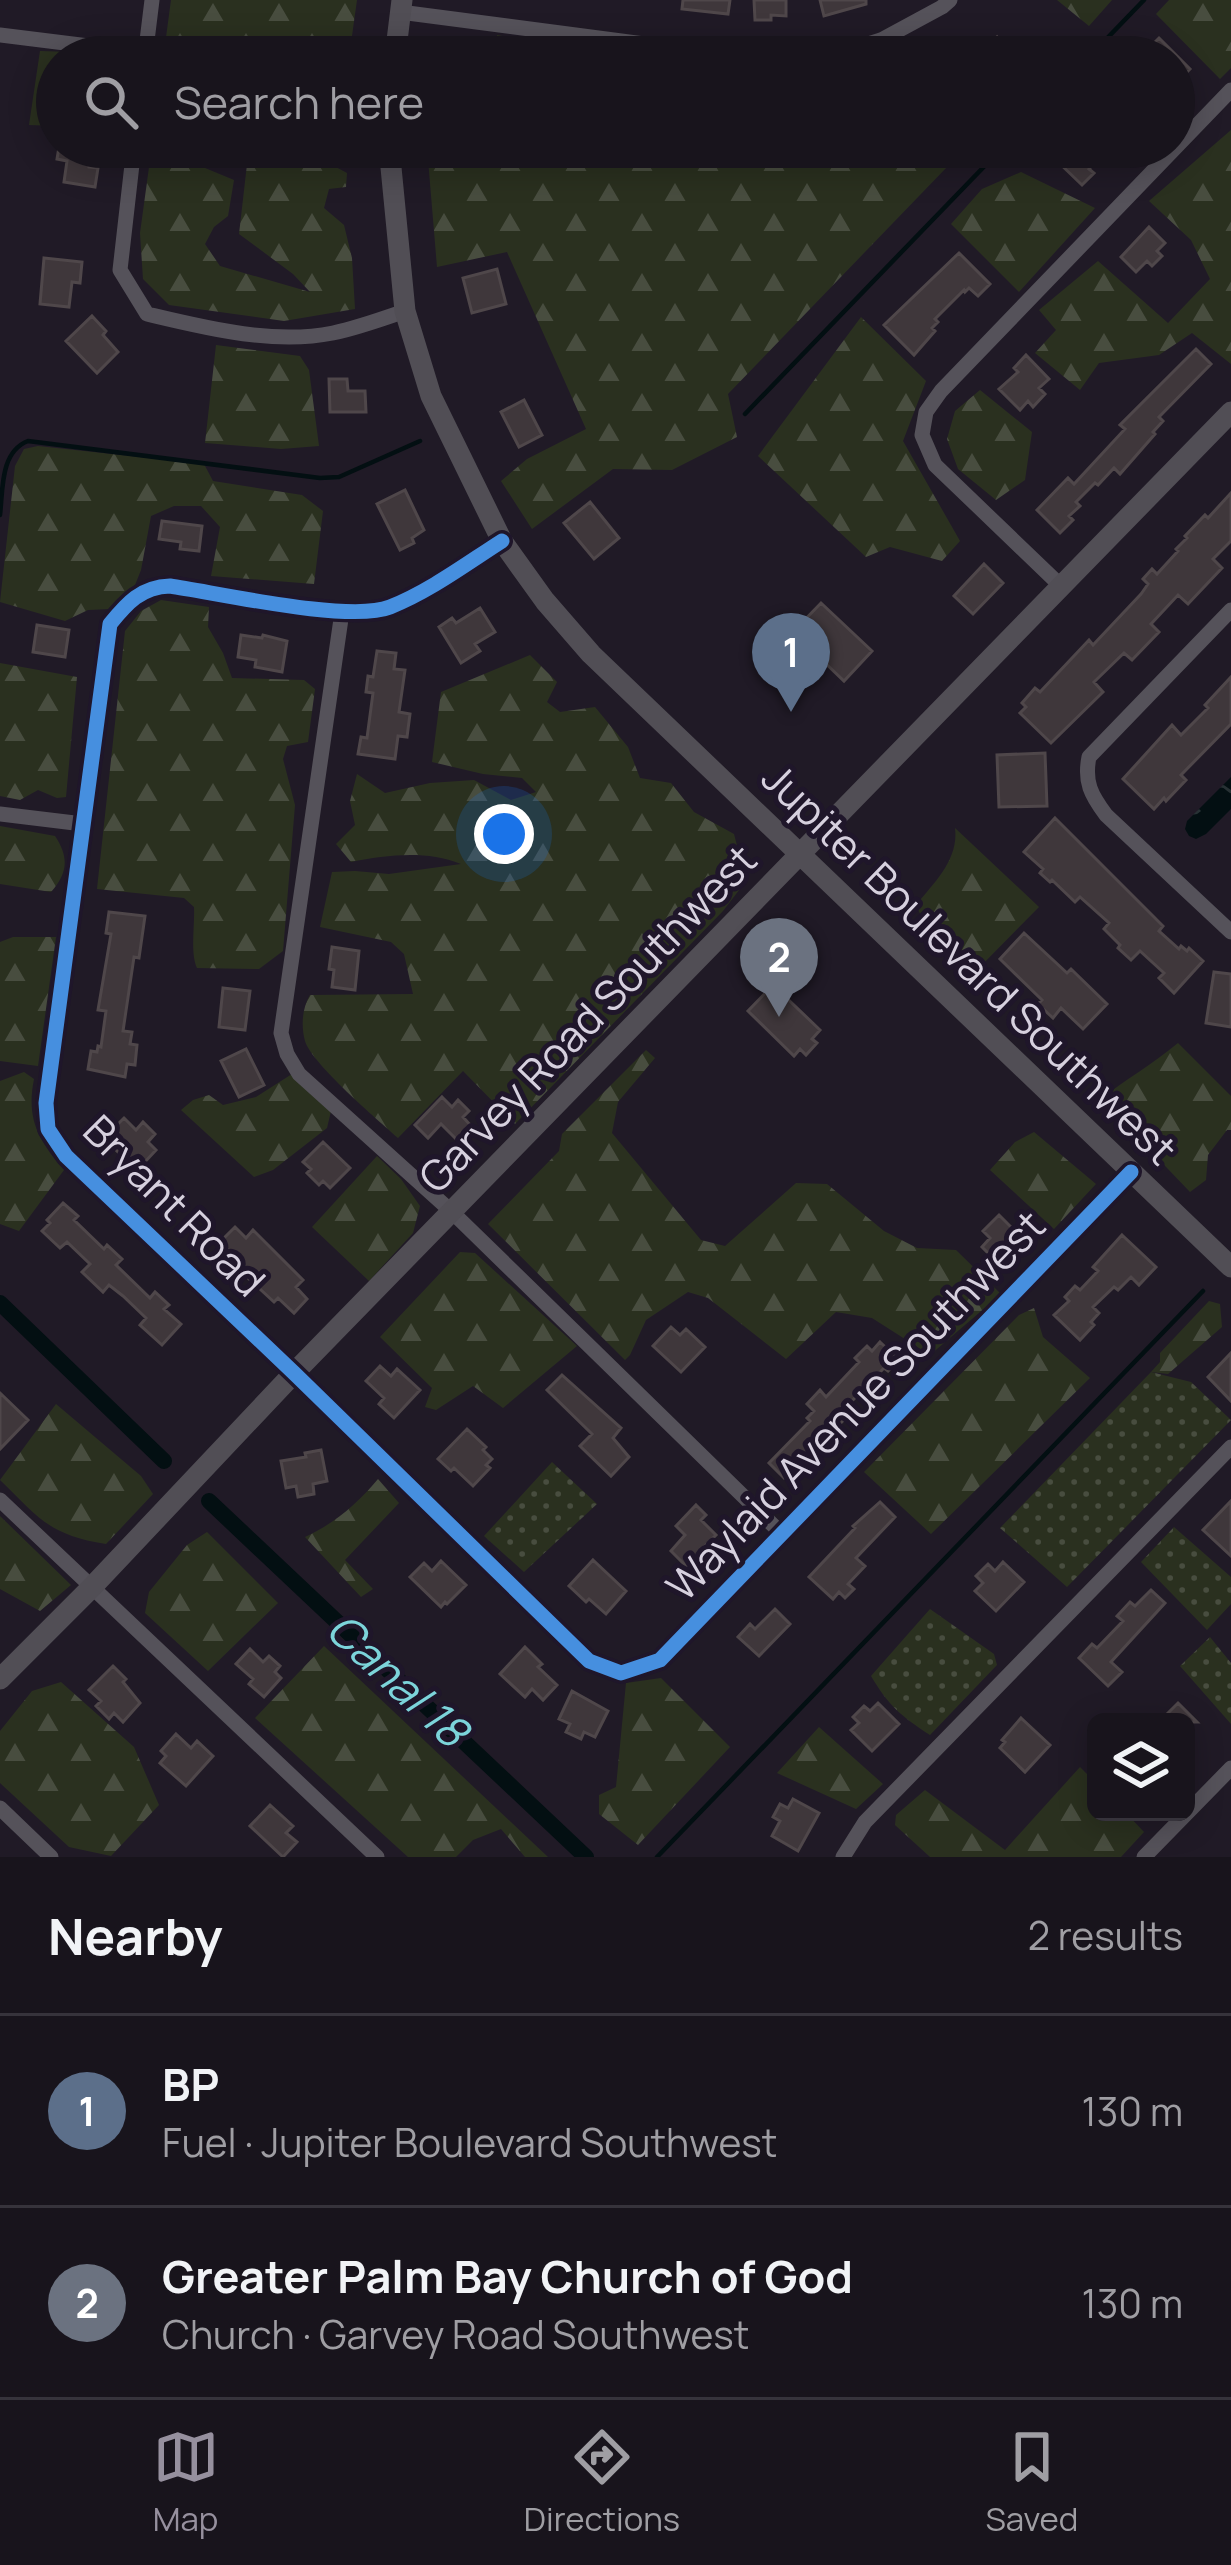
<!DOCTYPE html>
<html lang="en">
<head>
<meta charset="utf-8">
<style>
	body { margin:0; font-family:Manrope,sans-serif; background:#211d25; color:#f1f3f6 }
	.controls { position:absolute; right:36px; bottom:36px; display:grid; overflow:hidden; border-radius:18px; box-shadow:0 6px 30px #0003 }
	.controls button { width:108px; height:108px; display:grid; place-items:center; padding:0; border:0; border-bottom:3px solid #36333b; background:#18141c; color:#f1f3f6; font:60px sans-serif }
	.you { position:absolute; left:504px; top:834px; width:42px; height:42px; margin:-30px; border:9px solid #fff; border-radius:50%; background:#1a73e8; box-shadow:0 0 0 18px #1a73e833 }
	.badge { display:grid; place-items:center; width:78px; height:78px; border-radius:50%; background:#96909e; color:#fff; font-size:39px; font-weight:700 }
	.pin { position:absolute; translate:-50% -99px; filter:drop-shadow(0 3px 6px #0008) }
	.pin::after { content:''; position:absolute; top:63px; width:42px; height:36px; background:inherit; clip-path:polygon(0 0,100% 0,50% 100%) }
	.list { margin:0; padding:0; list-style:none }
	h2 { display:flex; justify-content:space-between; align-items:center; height:156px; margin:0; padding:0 48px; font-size:51px }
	h2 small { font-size:39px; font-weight:400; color:#9f9ea3 }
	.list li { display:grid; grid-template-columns:78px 1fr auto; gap:36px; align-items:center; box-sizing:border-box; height:192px; padding:0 48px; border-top:3px solid #36333b }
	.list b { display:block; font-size:45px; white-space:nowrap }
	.list p { margin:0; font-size:39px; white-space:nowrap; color:#9f9ea3 }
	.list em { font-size:39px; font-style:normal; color:#9f9ea3 }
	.icon { flex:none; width:66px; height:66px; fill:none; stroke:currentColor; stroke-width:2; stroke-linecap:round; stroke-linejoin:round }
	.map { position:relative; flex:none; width:1231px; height:1857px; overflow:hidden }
	.search { position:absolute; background:#18141c; box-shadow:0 6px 30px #0003; left:36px; right:36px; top:36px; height:132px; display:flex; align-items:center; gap:30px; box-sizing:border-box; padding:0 42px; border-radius:66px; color:#9f9ea3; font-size:45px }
	.sheet { height:540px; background:#18141c }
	nav { display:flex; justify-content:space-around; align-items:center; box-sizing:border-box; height:168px; border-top:3px solid #36333b; background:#18141c; font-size:33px; color:#9f9ea3 }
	nav a { display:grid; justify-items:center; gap:6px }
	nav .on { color:#96909e }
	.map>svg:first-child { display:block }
</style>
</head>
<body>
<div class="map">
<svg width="1231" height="1857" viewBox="0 0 1231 1857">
	<defs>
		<pattern id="grass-dots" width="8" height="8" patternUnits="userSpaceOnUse" patternTransform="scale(3)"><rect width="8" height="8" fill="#2a301f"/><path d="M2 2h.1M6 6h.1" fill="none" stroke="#484d3f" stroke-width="1.8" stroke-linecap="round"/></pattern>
		<pattern id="forest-firs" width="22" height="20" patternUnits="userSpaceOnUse" patternTransform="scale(3)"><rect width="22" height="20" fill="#2a301f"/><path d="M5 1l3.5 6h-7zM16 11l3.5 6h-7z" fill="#484d3f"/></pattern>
		<pattern id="water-ripples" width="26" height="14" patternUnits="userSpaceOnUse" patternTransform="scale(3)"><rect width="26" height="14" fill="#030f12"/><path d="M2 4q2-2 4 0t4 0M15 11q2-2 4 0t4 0" fill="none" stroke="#273134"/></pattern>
	</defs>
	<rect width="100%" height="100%" fill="#201a26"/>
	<path fill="url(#grass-dots)" d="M1151,1372L1191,1382L1231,1420L1067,1587L1000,1528Z
		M552,1462L597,1504L524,1572L484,1536Z
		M1174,1527L1231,1577V1604L1207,1630L1141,1562Z
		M930,1609L994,1654L997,1665L930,1735C902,1717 888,1705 871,1676Z
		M1210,1637L1231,1663V1724L1180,1666Z"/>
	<path fill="url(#forest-firs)" d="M171,0H357L349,57H225L165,45Z
		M1057,0H1112L1089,26Z
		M1169,0H1231V68L1220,79L1156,14Z
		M497,35L612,57H497Z
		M40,51L71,52L80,57H57V126L29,125Z
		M1231,130V364L1192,333L1159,355L1099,363L1080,390L1035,353L1056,330L1039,310L1098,261L1168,323L1210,279L1191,240L1149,201Z
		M249,147H312L319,158L347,173L346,187L329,189L324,208L344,225L352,258L355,309L284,321L169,305L143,279L140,233L150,160L193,163L234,180L228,216L214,227L205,244L220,266L310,292L293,274L239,234Z
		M427,147H941L947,167L728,394L737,437L672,470L613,469L532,529L501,481L527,459L586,429L507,252L437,267Z
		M1021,172L1095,208L1019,292L951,224L982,189Z
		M861,317L926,381L903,441L960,541L942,561L890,547L866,557L758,456Z
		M216,345L300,356L309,370L319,446L281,449L205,443Z
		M980,390L1032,432L1025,480L996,500L958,469L947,439L955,411Z
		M38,446L204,464L213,481L302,495L323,511L314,584L211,576L220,527L201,506H174L151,516L141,570L135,585L110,609L88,610L65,621L0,602L15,466L24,449Z
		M161,600L209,607L208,627L223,653L232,678L304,680L315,689L308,742L287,746L283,759L295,805L283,951L259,969L197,968C190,953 195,925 194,907L184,898L97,889L125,631L141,611Z
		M530,655L557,682L547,702L560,712L595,707L628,747L640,778L671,783L694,812L734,834L746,881L723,911L515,1124L463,1071L398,1138C378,1120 312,1064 305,1041C301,1026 302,1008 310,995L413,994L404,954L391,942L320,927L332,872L355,871L389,874L461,864C426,850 387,855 351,862L336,844L355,825L350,801L357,774L385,793L430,783L474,780L511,800L536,792L522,778L483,774L432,762L441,692Z
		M0,663L77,677L66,797L57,798L38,790L20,800L0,796Z
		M0,826L55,836C69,857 68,873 51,892L0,884Z
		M955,828L1039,907L973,974L922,918L916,905C935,882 959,859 955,828Z
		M13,937H56L38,1066L0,1061V942Z
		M1178,1043L1231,1096V1130H1227L1208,1155L1206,1180L1190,1192L1101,1099C1126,1079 1153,1064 1178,1043Z
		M646,1050L655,1058L618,1102L612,1133L701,1240L725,1246L796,1183L827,1184L884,1231L917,1248L956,1250L1001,1294L930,1355L872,1318L836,1312L786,1359L708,1298L688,1292L646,1320L630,1355L625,1360L488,1224L559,1151L562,1134Z
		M24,1072L34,1079C26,1119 38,1140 64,1170L19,1231L0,1224V1081Z
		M292,1074L331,1111L327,1128L273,1170L254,1177L181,1110L193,1100L209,1095L223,1105L256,1097Z
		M1034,1132L1096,1184L1054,1229L990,1170L1015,1142Z
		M377,1156L401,1179L420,1206L413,1233L369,1281L312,1227Z
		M460,1252L475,1253L577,1346L503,1408L473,1386L436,1410L425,1407L432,1388L380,1337Z
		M1209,1301L1220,1304L1222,1327L1168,1374L1151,1372L1160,1362V1353Z
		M1034,1308L1043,1337L1090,1378L931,1534L864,1472L1019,1315Z
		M56,1404L141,1476L153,1494L106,1544C49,1535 39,1518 0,1480Z
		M378,1479L399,1503L345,1560L373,1589L361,1597L305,1537C335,1523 356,1505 378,1479Z
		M0,1516L71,1585L40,1611L0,1589Z
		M207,1532L278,1603L208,1671L145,1613L149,1592L187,1545Z
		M324,1646L548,1857H525L501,1829L473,1840L456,1857H408L255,1718Z
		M661,1678L730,1747L638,1845L599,1814V1795L616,1787L626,1683Z
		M61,1682L134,1747L159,1805L111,1856L69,1847L0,1783V1731L32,1691Z
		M819,1727L883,1784L856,1809L777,1773Z
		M1080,1767L1096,1783V1812H1125L1144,1832L1121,1857H930L895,1825L896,1815L925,1790L1005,1850Z"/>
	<path fill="url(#water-ripples)" d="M1231,777V809L1206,834L1196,839L1189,836L1185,829L1187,821Z"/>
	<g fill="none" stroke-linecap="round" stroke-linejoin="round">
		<path stroke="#030f12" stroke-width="4.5" d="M1089,57L1144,0
			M745,414L1003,147
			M0,515C3,489 0,452 28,441L320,478L339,477L420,441
			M657,1857L1203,1291"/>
		<path stroke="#030f12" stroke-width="16" d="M0,1303L164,1461
			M209,1501L586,1857"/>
	</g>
	<path fill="#3f373b" stroke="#4f474a" stroke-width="3" d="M683,0H730L728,14L682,9Z
		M754,0H786V16L771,15V20H755Z
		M820,0H866V4L824,16Z
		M997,37L1012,57H972Z
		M1159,38L1190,69L1180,79L1174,72V57H1140Z
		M59,147H88L87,159H90L89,167L98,168L95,187L64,182L67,161L57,159Z
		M1065,147H1109L1089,169L1094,173L1082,185L1054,158Z
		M1149,227L1165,243L1157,251L1162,256L1152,266L1147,261L1136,272L1121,257Z
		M959,253L990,284L978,296L969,288L965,292L964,290L935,319L938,322L932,328L935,331L914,355L884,325Z
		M44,258L82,262L80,283L72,282L69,307L40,304Z
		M497,269L506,304L472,313L463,278Z
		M92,316L106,331L103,335L118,352L97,373L66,341Z
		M1196,349L1211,364L1159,417L1163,421L1153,432L1155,434L1120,474L1114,468L1098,485L1095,483L1076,502L1080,506L1069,516L1073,520L1060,533L1037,510L1068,478L1074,484L1125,429L1120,425Z
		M1026,355L1049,379L1039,388L1045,394L1033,407L1028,401L1020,410L999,389L1018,372L1014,368Z
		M329,379H347L348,391H365L366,412H330Z
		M524,400L542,435L519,447L501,412Z
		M405,490L424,530L412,538L414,543L400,550L377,504Z
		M1231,493V541L1213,559L1222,568L1188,604L1178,595L1151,624L1159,632L1132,660L1124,653L1094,682L1103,692L1051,743L1020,713L1026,707L1022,703L1035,688L1040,692L1089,640L1093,645L1141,594L1148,584L1143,579L1152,569L1157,574L1178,551L1176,549L1187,538L1185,536L1205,515L1208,518Z
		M590,502L619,538L594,559L564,523Z
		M162,521L202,526L199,551L180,549L181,542L159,539Z
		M984,564L1003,583L973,614L954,596Z
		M821,603L872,651L844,681L793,632Z
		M480,608L495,632L475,644L480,651L461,663L439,627L452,618L456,623Z
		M37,625L69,630L65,657L33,652Z
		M241,635L262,638L263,635L287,641L282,672L255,667L256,660L238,657Z
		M377,651L396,653L394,669L405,670L399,712L410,714L407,737L398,736L395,759L358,754L361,737L367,738L373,693L366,692L368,676L373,677Z
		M1231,677V724L1181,775L1186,780L1166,801L1164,798L1154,809L1123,779L1172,725L1181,735L1208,708L1205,705Z
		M1045,753L1047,806L999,807L997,755Z
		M1055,818L1163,926L1159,931L1179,949L1181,946L1187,951L1189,948L1203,961L1174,993L1159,978L1164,973L1140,951L1131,960L1118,948L1120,945L1104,929L1109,923L1080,897L1075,902L1052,880L1050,882L1040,873L1043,869L1024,852Z
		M109,912L145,916L139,958L134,957L123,1031L132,1032L130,1044L137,1045L135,1065L127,1064L125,1077L88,1069L91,1051L97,1052L98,1046L101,1047L106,1011L98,1010L111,934L106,933Z
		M1024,933L1067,973L1071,969L1107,1004L1083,1029L1061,1008L1053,1018L1038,1004L1042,1000L1000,959Z
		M332,947L359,951L355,990L332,987L334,970L329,969Z
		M1214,972L1231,974V1027L1206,1023Z
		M773,985L820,1030L812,1039L817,1043L806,1055L800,1049L794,1056L748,1011Z
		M223,988L250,991L245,1030L219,1027Z
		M246,1049L264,1085L239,1097L221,1061Z
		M442,1097L452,1107L458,1100L469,1111L463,1117L472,1127L458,1141L441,1124L428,1138L415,1125Z
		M124,1118L136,1130L143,1122L155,1134L148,1142L156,1150L143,1164L135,1157L132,1160L120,1154L104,1138Z
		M323,1142L350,1168L330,1188L323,1181L319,1185L307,1173L311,1169L303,1162Z
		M63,1203L78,1216L74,1220L104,1249L107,1245L122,1259L116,1265L150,1298L155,1292L169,1305L164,1309L181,1324L162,1345L140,1325L146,1318L123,1296L109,1285L103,1292L82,1272L90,1264L67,1242L60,1248L42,1231L50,1223L47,1220Z
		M999,1215L1020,1236L996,1261L982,1247L990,1238L983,1231Z
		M235,1227L246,1238L253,1230L303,1280L296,1287L307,1299L294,1313L278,1298L274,1302L234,1265L239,1260L220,1242Z
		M1122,1235L1156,1267L1139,1285L1131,1277L1118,1290L1114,1287L1093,1307L1099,1313L1091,1322L1094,1325L1080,1340L1054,1315L1069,1301L1065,1297L1075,1286L1080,1290L1098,1271L1093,1267Z
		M671,1327L680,1335L686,1329L705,1347L681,1372L653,1346Z
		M880,1342L899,1360L888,1371L884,1368L851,1402L856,1407L836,1428L830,1423L809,1444L813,1449L784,1478L769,1463L810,1421L807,1418L814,1411L807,1404L820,1390L826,1397L859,1362L855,1358L867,1346L872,1351Z
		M1231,1353V1401L1208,1377Z
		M380,1366L391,1376L397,1369L420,1390L394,1418L379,1404L384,1398L366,1381Z
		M562,1375L621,1428L613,1438L629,1457L611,1476L580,1446L592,1434L547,1390Z
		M0,1393L28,1420L0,1449Z
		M467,1429L486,1447L483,1450L492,1459L486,1465L490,1468L473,1486L454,1468L451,1471L438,1459Z
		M321,1450L327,1481L313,1484L314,1494L298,1497L296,1486L286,1488L281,1461L306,1457L305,1453Z
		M1231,1501V1556L1203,1530Z
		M880,1502L895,1517L856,1558L865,1566L848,1584L854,1589L845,1598L839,1592L833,1599L809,1577L855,1528L853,1526Z
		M696,1505L706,1515L701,1520L716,1535L703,1548L705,1550L700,1555L706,1561L694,1574L671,1551L685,1535L676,1526Z
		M593,1560L626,1591L606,1614L589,1599L586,1602L569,1586Z
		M441,1561L466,1585L447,1604L445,1602L441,1607L410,1577L424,1563L432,1571Z
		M1003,1562L1024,1582L996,1611L975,1591L983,1583L976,1576L988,1564L995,1571Z
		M1151,1590L1165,1603L1111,1662L1122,1672L1108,1686L1079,1658L1092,1644L1097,1648L1123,1621L1117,1616L1130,1602L1135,1606Z
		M775,1609L790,1624L759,1656L738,1637L750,1624L755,1629Z
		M525,1647L542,1664L538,1667L557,1685L543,1700L532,1689L525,1697L500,1674Z
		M250,1649L263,1662L269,1656L280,1666L275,1672L281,1678L264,1697L249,1684L253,1679L236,1664Z
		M113,1666L126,1679L123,1682L140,1703L123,1722L114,1713L109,1719L96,1706L101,1701L89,1690Z
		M572,1691L608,1711L595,1737L584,1732L581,1739L566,1732L570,1724L559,1719Z
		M878,1703L899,1724L872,1751L851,1730L859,1723L853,1717L864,1706L870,1711Z
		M1178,1703L1197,1722H1174L1167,1714Z
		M1021,1718L1050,1745L1025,1772L1000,1748L1005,1742L1002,1740Z
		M176,1734L191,1748L197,1741L213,1756L186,1786L160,1763L166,1756L161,1751Z
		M793,1799L819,1813L798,1851L772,1836L780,1821L773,1817L780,1804L788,1808Z
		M270,1805L293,1826L286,1833L297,1842L283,1857L250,1826Z"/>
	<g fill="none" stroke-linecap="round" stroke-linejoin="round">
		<path stroke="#55525a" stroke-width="15" d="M400,12L743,57
			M0,35L145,53
			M145,57L152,0
			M783,57L837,54L881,40L942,7L950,0
			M134,147L120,270L147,314C206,328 273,345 333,333C357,328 382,319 405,311
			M502,541C466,564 430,591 390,607C350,623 218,593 170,586C141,587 127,603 110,624L46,1103L48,1129L66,1156L294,1373L589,1661L621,1673L660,1660L1131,1172
			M1062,587L935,465L922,435L926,412L941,391L1231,90
			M1231,610L1089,757C1084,782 1091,795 1106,815L1231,932
			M342,612L281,1033L287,1054L299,1074L452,1212L780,1532
			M0,814L83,824
			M0,1500L377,1857
			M0,1808L51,1857
			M843,1857L865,1822L1231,1447
			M1144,1857L1231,1768"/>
		<path stroke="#514e55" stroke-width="21" d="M395,57L402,0
			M389,147L405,311L431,396L502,541L545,601L591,654L1231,1267
			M0,1679L92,1587L294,1373L1231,412"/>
		<defs>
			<path id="cycleway" d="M502,541C466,564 430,591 390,607C350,623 218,593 170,586C141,587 127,603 110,624L46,1103L48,1129L66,1156L294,1373L589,1661L621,1673L660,1660L1131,1172"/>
		</defs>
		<use href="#cycleway" stroke="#1f162a" stroke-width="22"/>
		<use href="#cycleway" stroke="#468fdf" stroke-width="15"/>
	</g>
	<g text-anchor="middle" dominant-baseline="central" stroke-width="10" stroke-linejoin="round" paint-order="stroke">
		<g font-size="42" fill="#d6d0de" stroke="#1f162a">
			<text transform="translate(970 963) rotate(44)">Jupiter Boulevard Southwest</text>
			<text transform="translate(587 1018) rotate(-46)">Garvey Road Southwest</text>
			<text transform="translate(175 1205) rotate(45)">Bryant Road</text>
			<text transform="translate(855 1405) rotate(-46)">Waylaid Avenue Southwest</text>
		</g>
		<g font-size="45" font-style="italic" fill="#7cd4da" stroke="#1f162a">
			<text transform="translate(398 1679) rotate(43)">Canal 18</text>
		</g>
	</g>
</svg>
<div class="controls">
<button><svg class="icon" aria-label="layers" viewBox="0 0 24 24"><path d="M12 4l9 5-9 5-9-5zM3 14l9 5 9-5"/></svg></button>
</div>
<div class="you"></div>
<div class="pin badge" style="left:791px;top:712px;background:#5c6f8a">1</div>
<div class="pin badge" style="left:779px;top:1017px;background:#6b7280">2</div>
<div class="search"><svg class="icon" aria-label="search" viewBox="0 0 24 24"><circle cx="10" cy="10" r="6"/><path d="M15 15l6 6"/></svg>Search here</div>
</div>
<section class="sheet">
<h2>Nearby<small>2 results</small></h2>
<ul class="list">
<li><span class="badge" style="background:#5c6f8a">1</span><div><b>BP</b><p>Fuel · Jupiter Boulevard Southwest</p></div><em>130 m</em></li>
<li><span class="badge" style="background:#6b7280">2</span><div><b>Greater Palm Bay Church of God</b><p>Church · Garvey Road Southwest</p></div><em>130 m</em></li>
</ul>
</section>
<nav>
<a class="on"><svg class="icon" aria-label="map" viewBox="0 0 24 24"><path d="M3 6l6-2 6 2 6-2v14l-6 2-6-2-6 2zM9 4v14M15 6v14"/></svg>Map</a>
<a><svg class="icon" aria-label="directions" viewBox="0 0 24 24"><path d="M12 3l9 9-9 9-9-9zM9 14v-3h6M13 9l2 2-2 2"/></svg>Directions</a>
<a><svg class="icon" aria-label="saved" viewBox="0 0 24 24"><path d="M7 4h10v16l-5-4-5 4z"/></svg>Saved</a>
</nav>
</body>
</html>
